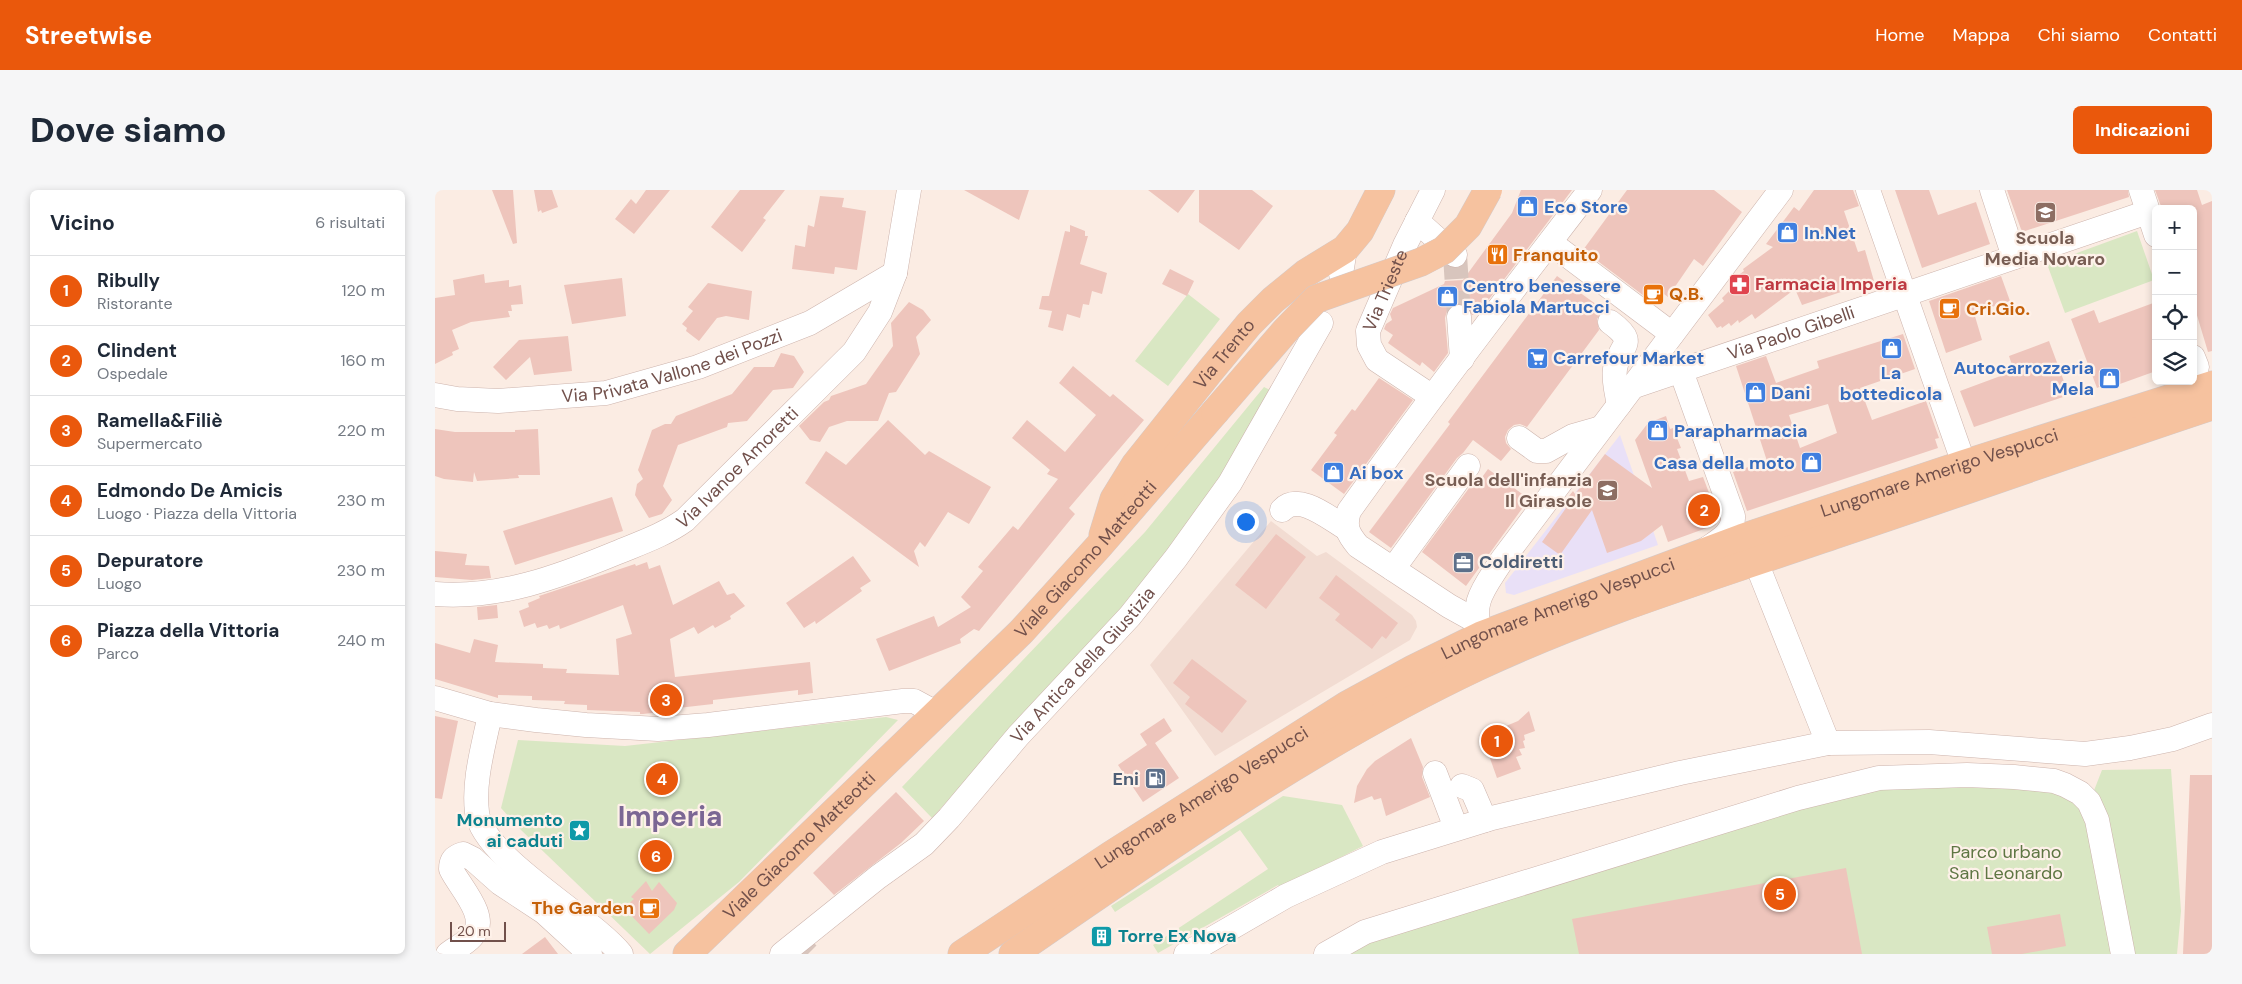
<!DOCTYPE html>
<html lang="it">
<head>
<meta charset="utf-8">
<style>
	body { margin:0; font-family:"DM Sans",sans-serif; background:#f6f6f7; color:#1f2937 }
	.controls { position:absolute; right:15px; top:15px; display:grid; overflow:hidden; border-radius:8px; box-shadow:0 2px 8px #0003 }
	.controls button { width:45px; height:45px; display:grid; place-items:center; padding:0; border:0; border-bottom:1px solid #e0e1e3; background:#fff; color:#1f2937; font:25px sans-serif }
	.scale { position:absolute; left:15px; bottom:12px; width:56px; box-sizing:border-box; padding-left:5px; border:2px solid #71504b; border-top:0; font-size:14px; line-height:18px; white-space:nowrap; color:#71504b; -webkit-text-stroke:4px #fef1e9; paint-order:stroke }
	.you { position:absolute; left:810px; top:331px; width:18px; height:18px; margin:-12px; border:4px solid #fff; border-radius:50%; background:#1a73e8; box-shadow:0 0 0 8px #1a73e833 }
	.badge { display:grid; place-items:center; width:32px; height:32px; border-radius:50%; background:#ea580c; color:#fff; font-size:16px; font-weight:700 }
	.pin { position:absolute; translate:-50% -50%; border:2px solid #fff; box-shadow:0 1px 5px #0006 }
	.list { margin:0; padding:0; list-style:none }
	h2 { display:flex; justify-content:space-between; align-items:center; height:65px; margin:0; padding:0 20px; font-size:21px }
	h2 small { font-size:16px; font-weight:400; color:#747a83 }
	.list li { display:grid; grid-template-columns:32px 1fr auto; gap:15px; align-items:center; box-sizing:border-box; height:70px; padding:0 20px; border-top:1px solid #e0e1e3 }
	.list b { display:block; font-size:19px; white-space:nowrap }
	.list p { margin:0; font-size:16px; white-space:nowrap; color:#747a83 }
	.list em { font-size:16px; font-style:normal; color:#747a83 }
	.icon { flex:none; width:28px; height:28px; fill:none; stroke:currentColor; stroke-width:2; stroke-linecap:round; stroke-linejoin:round }
	.map { position:relative; flex:none; width:1777px; height:764px; overflow:hidden; border-radius:8px }
	header { display:flex; align-items:center; gap:30px; box-sizing:border-box; height:70px; padding:0 25px; background:#ea580c; color:#fff }
	header strong { font-size:24px }
	nav { display:flex; gap:28px; margin-inline-start:auto; font-size:18px }
	.intro { display:flex; align-items:center; justify-content:space-between; box-sizing:border-box; height:120px; padding:0 30px }
	h1 { margin:0; font-size:35px }
	.button { padding:12px 22px; border-radius:8px; background:#ea580c; color:#fff; font-size:18px; font-weight:700 }
	main { display:flex; gap:30px; padding:0 30px }
	aside { flex:1; background:#fff; border-radius:8px; box-shadow:0 2px 8px #0003 }
	.map>svg:first-child { display:block }
</style>
</head>
<body>
<header>
<strong>Streetwise</strong>
<nav><a>Home</a><a>Mappa</a><a>Chi siamo</a><a>Contatti</a></nav>
</header>
<div class="intro"><h1>Dove siamo</h1><a class="button">Indicazioni</a></div>
<main>
<aside>
<h2>Vicino<small>6 risultati</small></h2>
<ul class="list">
<li><span class="badge">1</span><div><b>Ribully</b><p>Ristorante</p></div><em>120 m</em></li>
<li><span class="badge">2</span><div><b>Clindent</b><p>Ospedale</p></div><em>160 m</em></li>
<li><span class="badge">3</span><div><b>Ramella&amp;Filiè</b><p>Supermercato</p></div><em>220 m</em></li>
<li><span class="badge">4</span><div><b>Edmondo De Amicis</b><p>Luogo · Piazza della Vittoria</p></div><em>230 m</em></li>
<li><span class="badge">5</span><div><b>Depuratore</b><p>Luogo</p></div><em>230 m</em></li>
<li><span class="badge">6</span><div><b>Piazza della Vittoria</b><p>Parco</p></div><em>240 m</em></li>
</ul>
</aside>
<div class="map">
<svg width="1777" height="764" viewBox="0 0 1777 764">
	<rect width="100%" height="100%" fill="#fbece3"/>
	<path fill="#f2dcd2" d="M836,331L882,366L891,362L977,425L981,431L982,437L975,450L780,566L715,475Z"/>
	<path fill="#e9e0f7" d="M1185,245L1223,355L1079,405L1071,403L1070,393Z"/>
	<path fill="#d9e7c3" d="M1702,41L1719,90L1630,123L1612,74Z
		M753,104L785,129L733,196L700,171Z
		M829,197L839,202L739,360L497,628L467,597L710,342Z
		M451,527L463,530L304,692L215,764L86,640L66,618L83,550L190,556Z
		M1736,579L1746,721L1742,764H880L1447,584L1658,603L1667,580Z
		M848,606L907,615L928,656L845,698L843,695L723,763L718,755L833,679L805,640L680,722L676,716Z"/>
	<path fill="#eec5bc" fill-rule="evenodd" d="M57,0H78L82,53L78,54Z
		M99,0H117L123,17L107,23L106,20L103,22Z
		M211,0H235L199,44L180,29L196,9L201,14Z
		M305,0H350L328,28L331,30L307,62L276,37Z
		M529,0H594L584,30Z
		M713,0H760L743,23Z
		M764,0H817L838,16L804,60L764,32Z
		M1086,0H1137L1042,125H1037L1030,115L1024,113L1017,115L1012,121L1010,128L1013,163L999,182L987,172L985,176L953,153L958,145L949,139L951,134L957,130L955,124L958,118L1009,94L1010,91L1028,90L1077,23Z
		M1192,0H1279L1307,22L1268,76L1259,69L1233,107L1229,104L1221,115L1148,60Z
		M1379,0H1418L1424,16L1409,21L1423,62L1430,60L1439,91L1367,115L1360,99L1320,129L1317,124L1304,133L1303,130L1296,136L1294,133L1287,138L1286,136L1282,138L1273,125L1289,111L1287,108L1299,96L1297,94L1304,88L1302,86L1309,81L1308,79L1338,57L1331,54L1359,17L1364,21Z
		M1460,0H1494L1503,25L1541,12L1555,54L1487,78Z
		M1572,0H1693L1694,7L1587,42Z
		M1720,0H1762L1767,15L1777,11V161L1773,162L1758,112V19H1727Z
		M385,6L409,8L407,17L431,21L422,80L400,77L399,84L357,79L360,55L370,57L373,35L379,37Z
		M635,35L650,41V46H653L645,74L672,83L667,104L657,101L654,115L648,114L645,128L632,124L628,141L613,137L617,121L604,119L607,106H614L630,41L635,42Z
		M735,79L759,91L752,106L727,94Z
		M49,84L50,93L74,90V97L86,95L88,114L76,115L77,121H73L75,127L36,132L17,140L24,159L17,162L18,165L0,174V108L20,105L18,90Z
		M1122,86L1169,120L1162,129L1164,140L1092,237L1085,234L1079,235L1073,240L1070,247L1071,253L1076,259L1066,271L1038,250L1028,263L1022,268L956,358L934,342L1015,234L1013,232Z
		M1566,86L1575,111L1539,123L1547,150L1511,163L1494,111Z
		M187,88L191,126L137,134L129,95Z
		M273,93L317,101L314,130L291,126L282,128L264,151L251,141L252,138L247,134L258,121L253,117Z
		M474,112L488,120L496,130L481,147L485,164L461,202L454,203L443,231H412L394,237L385,252L375,250L364,236L389,212L394,210L396,206L431,194L458,156L456,133Z
		M1721,112V181L1671,199L1669,195L1662,198L1636,129L1659,120L1664,133Z
		M1468,144L1480,179L1425,198L1437,230L1491,211L1504,248L1500,249L1503,258L1312,321L1298,282L1332,271L1301,176L1331,166L1341,193L1384,178L1382,171ZM1393,214L1402,243L1365,258L1354,225Z
		M133,146L137,181L99,185L95,167L71,190L58,177L84,150Z
		M1614,151L1634,205L1539,237L1525,201L1579,181L1574,166Z
		M346,163L359,166L369,182L358,198L338,200L312,231L293,233L292,237L243,255L228,296L237,310L227,324L214,328L200,305L202,294L208,289L203,280L217,240L230,234H236L241,226L297,204L319,177H339Z
		M638,176L675,207L678,204L709,230L634,318L640,324L544,441L539,439L525,449L526,453L454,481L441,449L499,426L503,437L536,417L526,407L548,381L543,377L578,336L583,340L623,289L612,284L615,280L577,248L592,230L630,262L661,225L624,193Z
		M944,188L978,210L909,304L876,280L902,245L899,243L917,219L920,221Z
		M1231,226L1235,239L1238,238L1246,258L1242,259L1254,291L1268,287L1284,329L1280,335L1233,352L1227,335L1206,351L1172,363L1157,320L1125,365L1107,352L1131,318L1127,315L1138,301L1140,304L1170,264L1217,298L1200,250L1213,233Z
		M453,230L490,265L494,261L556,297L534,334L513,322L490,357L485,352L479,361L484,377L370,293L391,261L411,275Z
		M0,239L20,242H80V240L103,239L105,285H83L84,288L42,291L39,282L38,292L9,289L0,286Z
		M1053,279L1094,309L1031,396L987,362L1037,294L1040,297Z
		M177,307L188,341L80,375L68,341Z
		M841,344L871,367L831,419L800,395Z
		M0,361L32,364L30,375L54,376L56,388L37,390L0,387Z
		M418,366L436,391L425,398L427,401L381,434L380,431L369,438L351,413Z
		M212,372L214,379L225,375L238,415L284,391L292,405L299,403L310,416L295,426L296,429L280,438L278,435L263,444L259,437L235,449L240,487L375,472L378,503L363,505V500L278,510V514L243,518L244,520L208,524H205V522L152,520V515L129,514L130,511L97,510V506L63,505V508L0,489V453L35,463L39,449L63,455L60,472L108,474V478L132,479L131,483L184,485L181,449L197,444L188,415L125,439L124,435L114,439L112,435L102,438L100,433L89,437L84,421L94,417L93,413L105,408L104,406L200,374L201,376Z
		M901,385L963,433L951,449L947,446L937,459L900,430L905,424L884,408Z
		M62,415L63,428L43,430L42,417Z
		M757,469L812,511L787,543L750,514L755,507L738,493Z
		M1094,521L1100,541L1089,545L1090,550L1088,551L1090,558L1084,559L1087,565L1081,567L1086,579L1062,588L1047,546L1083,531Z
		M0,526L23,531L7,609L0,608Z
		M729,528L737,541L720,553L744,588L708,612L683,575L712,555L705,544Z
		M976,548L988,577L987,587L995,607L951,626L946,608L939,610L937,606L919,613L922,596L932,579L940,571Z
		M1755,585H1777V764H1748Z
		M461,602L489,631L466,653L399,705L378,683Z
		M1411,678L1427,764H1144L1137,729Z
		M211,691L217,701L224,692L242,713L239,720L214,744L189,718L199,709L196,707Z
		M1625,724L1631,756L1587,764H1557L1552,737Z
		M659 746a8 8 0 1 1 16 0a8 8 0 1 1-16 0Z
		M110,747L123,764H87Z"/>
	<g fill="none" stroke-linecap="round" stroke-linejoin="round">
		<path stroke="#d8c5bd" stroke-width="24" stroke-dasharray="24 12" stroke-linecap="butt" d="M1020,65L1024,127
			M361,752L373,764"/>
		<defs>
			<g id="minor">
				<path d="M1433,0L1529,274"/>
				<path d="M1557,0L1579,67"/>
				<path d="M1706,0L1721,45"/>
				<path d="M982,31L1020,65"/>
				<path d="M1116,53L1237,144"/>
				<path d="M906,84L910,59"/>
				<path d="M1024,127L1027,169"/>
				<path d="M1175,132C1205,154 1184,154 1180,179C1178,190 1182,204 1184,215"/>
				<path d="M1758,167L1762,177L1758,187"/>
				<path d="M1246,181L1298,326C1299,342 1285,350 1273,358"/>
				<path id="s1" d="M1197,197L1713,22"/>
				<path id="s2" d="M0,205L22,209L63,211L171,203L263,177L375,133L460,83"/>
				<path id="s3" d="M996,206L942,170L934,155L933,141L970,55L998,0"/>
				<path d="M1084,248L1102,261H1111L1138,246L1166,238"/>
				<path d="M847,320C864,302 895,329 911,338"/>
				<path d="M1321,372L1393,553"/>
				<path d="M958,379L1033,276"/>
				<path id="s4" d="M0,404C64,409 123,387 181,363C205,353 229,345 250,330L419,162L445,122L460,83L474,0"/>
				<path d="M1041,431L1014,416L923,356C913,344 909,337 914,321C992,212 1073,106 1155,0"/>
				<path d="M1047,445C1033,413 1051,396 1067,370L1346,0"/>
				<path d="M0,508L55,524L101,530L151,535L223,539L273,535L468,511H479L501,523"/>
				<path d="M55,524C49,555 38,590 42,622C47,667 155,726 186,764"/>
				<path d="M1000,583L1021,638"/>
				<path d="M1027,596L1037,600L1050,630"/>
				<path d="M13,764C21,758 32,753 38,745C55,727 23,695 16,679C16,670 19,667 28,664L38,669L65,693L109,722L155,764"/>
				<path id="s5" d="M347,764L443,687L489,654L514,628L583,546L695,426L741,368L795,293L886,133"/>
				<path d="M751,764L851,706L947,662L1057,628L1245,583L1393,553L1494,552L1650,564L1695,558L1738,549L1777,535"/>
				<path d="M891,764L930,742L1363,608L1444,588L1532,585L1579,587L1619,591L1630,595L1645,603L1654,612L1662,630L1688,764"/>
			</g>
			<g id="major">
				<path id="s6" d="M668,345L679,309L700,275L775,181L814,134L838,110L871,83L910,59L925,41L946,0"/>
				<path id="s7" d="M252,764L586,442L664,356L780,222"/>
				<path id="s8" d="M527,764L676,665L912,515L978,479L1047,445L1307,348L1529,274L1777,195"/>
				<path d="M578,764C728,661 877,555 1042,477C1157,423 1279,386 1399,345C1525,303 1650,258 1777,216"/>
			</g>
		</defs>
		<use href="#minor" stroke="#cdb4ad" stroke-width="25"/>
		<use href="#major" stroke="#d4cac9" stroke-width="29"/>
		<use href="#minor" stroke="#fff" stroke-width="24"/>
		<use href="#major" stroke="#f6c29f" stroke-width="28"/>
		<defs>
			<path id="major-bridge" d="M780,222L851,140L881,109L986,72L1009,60L1033,36L1053,0"/>
		</defs>
		<use href="#major-bridge" stroke="#d4cac9" stroke-width="29" stroke-linecap="butt"/>
		<use href="#major-bridge" stroke="#f6c29f" stroke-width="28"/>
	</g>
	<defs>
		<symbol id="shop-square" viewBox="-11 -11 22 22"><rect x="-9" y="-9" width="18" height="18" rx="4" fill="#3f7fe0" stroke="#fef1e9"/><path d="M-5-2.5h2.3a2.7 3.5 0 0 1 5.4 0H5L5.5 6h-11ZM-1.5-2.5h3a1.5 2.3 0 0 0-3 0Z" fill="#fff"/></symbol>
		<symbol id="school-square" viewBox="-11 -11 22 22"><rect x="-9" y="-9" width="18" height="18" rx="4" fill="#8d6e63" stroke="#fef1e9"/><path d="M0-5L7-2L0 1L-7-2ZM-4 1L0 2.5L4 1V4Q0 6-4 4Z" fill="#fff"/></symbol>
		<symbol id="restaurant-square" viewBox="-11 -11 22 22"><rect x="-9" y="-9" width="18" height="18" rx="4" fill="#e8710a" stroke="#fef1e9"/><path d="M-5-6h1v4h1v-4h1v4h1v-4h1v5L-1.5 .5V6h-2V.5L-5-1ZM5-6V6H3V1.5H1.5Q1.5-4 5-6Z" fill="#fff"/></symbol>
		<symbol id="pharmacy-square" viewBox="-11 -11 22 22"><rect x="-9" y="-9" width="18" height="18" rx="4" fill="#e0444e" stroke="#fef1e9"/><path d="M-2-6h4v4h4v4h-4v4h-4v-4h-4v-4h4Z" fill="#fff"/></symbol>
		<symbol id="cafe-square" viewBox="-11 -11 22 22"><rect x="-9" y="-9" width="18" height="18" rx="4" fill="#e8710a" stroke="#fef1e9"/><path d="M-5.5-4.5H6V0H3Q3 3.5 0 3.5H-2.5Q-5.5 3.5-5.5 0ZM3-3.2v2h1.7v-2ZM-6 4.5H4V6H-6Z" fill="#fff"/></symbol>
		<symbol id="supermarket-square" viewBox="-11 -11 22 22"><rect x="-9" y="-9" width="18" height="18" rx="4" fill="#3f7fe0" stroke="#fef1e9"/><path d="M-6-5.5h2.5l.6 2H6L4.5 2H-2.5L-4.4-4H-6ZM-1.5 3.2a1.3 1.3 0 1 0 .1 0ZM3 3.2a1.3 1.3 0 1 0 .1 0Z" fill="#fff"/></symbol>
		<symbol id="office-square" viewBox="-11 -11 22 22"><rect x="-9" y="-9" width="18" height="18" rx="4" fill="#5c6f8a" stroke="#fef1e9"/><path d="M-6-3h4V-5.5h4V-3h4V5H-6ZM-1-4.5V-3h2v-1.5ZM-6 0V1H6V0Z" fill="#fff"/></symbol>
		<symbol id="fuel-square" viewBox="-11 -11 22 22"><rect x="-9" y="-9" width="18" height="18" rx="4" fill="#5c6f8a" stroke="#fef1e9"/><path d="M-5.5-6h7V0h2V4h1.3V-2.5L3-4.5l.8-.8L6-3V5H2.5V1h-1V6h-7ZM-4.2-4.7v3.2H.2V-4.7Z" fill="#fff"/></symbol>
		<symbol id="sight-square" viewBox="-11 -11 22 22"><rect x="-9" y="-9" width="18" height="18" rx="4" fill="#0f9aa8" stroke="#fef1e9"/><path d="M0-6L1.8-2.2L6-1.7L2.9 1.2L3.7 5.4L0 3.3L-3.7 5.4L-2.9 1.2L-6-1.7L-1.8-2.2Z" fill="#fff"/></symbol>
		<symbol id="building-square" viewBox="-11 -11 22 22"><rect x="-9" y="-9" width="18" height="18" rx="4" fill="#0f9aa8" stroke="#fef1e9"/><path d="M-4-6H4V6H1V3H-1V6H-4ZM-2.5-4.3h1.7v1.8h-1.7ZM.8-4.3h1.7v1.8H.8ZM-2.5-1h1.7V.8h-1.7ZM.8-1h1.7V.8H.8Z" fill="#fff"/></symbol>
	</defs>
	<g fill-rule="evenodd">
		<use href="#shop-square" x="1080" y="4" width="25" height="25"/>
		<use href="#school-square" x="1598" y="10" width="25" height="25"/>
		<use href="#shop-square" x="1340" y="30" width="25" height="25"/>
		<use href="#restaurant-square" x="1050" y="52" width="25" height="25"/>
		<use href="#pharmacy-square" x="1292" y="82" width="25" height="25"/>
		<use href="#cafe-square" x="1206" y="92" width="25" height="25"/>
		<use href="#shop-square" x="1000" y="94" width="25" height="25"/>
		<use href="#cafe-square" x="1502" y="106" width="25" height="25"/>
		<use href="#shop-square" x="1444" y="146" width="25" height="25"/>
		<use href="#supermarket-square" x="1090" y="156" width="25" height="25"/>
		<use href="#shop-square" x="1662" y="176" width="25" height="25"/>
		<use href="#shop-square" x="1308" y="190" width="25" height="25"/>
		<use href="#shop-square" x="1210" y="228" width="25" height="25"/>
		<use href="#shop-square" x="1364" y="260" width="25" height="25"/>
		<use href="#shop-square" x="886" y="270" width="25" height="25"/>
		<use href="#school-square" x="1160" y="288" width="25" height="25"/>
		<use href="#office-square" x="1016" y="360" width="25" height="25"/>
		<use href="#fuel-square" x="708" y="576" width="25" height="25"/>
		<use href="#sight-square" x="132" y="628" width="25" height="25"/>
		<use href="#cafe-square" x="202" y="706" width="25" height="25"/>
		<use href="#building-square" x="654" y="734" width="25" height="25"/>
	</g>
	<g text-anchor="middle" dominant-baseline="central" stroke-width="4.5" stroke-linejoin="round" paint-order="stroke">
		<g font-size="18" font-weight="bold" fill="#366cbe" stroke="#fef1e9" text-anchor="start">
			<text x="1109" y="17">Eco Store</text>
			<text x="1369" y="43">In.Net</text>
			<text x="1028" y="96">Centro benessere<tspan x="1028" dy="21">Fabiola Martucci</tspan></text>
			<text x="1118" y="168">Carrefour Market</text>
			<text x="1659" y="178" text-anchor="end">Autocarrozzeria<tspan x="1659" dy="21">Mela</tspan></text>
			<text x="1456" y="183" text-anchor="middle">La<tspan x="1456" dy="21">bottedicola</tspan></text>
			<text x="1336" y="203">Dani</text>
			<text x="1239" y="241">Parapharmacia</text>
			<text x="1360" y="273" text-anchor="end">Casa della moto</text>
			<text x="914" y="283">Ai box</text>
		</g>
		<g font-size="18" font-weight="bold" fill="#785e54" stroke="#fef1e9">
			<text x="1610" y="48">Scuola<tspan x="1610" dy="21">Media Novaro</tspan></text>
			<text x="1157" y="290" text-anchor="end">Scuola dell'infanzia<tspan x="1157" dy="21">Il Girasole</tspan></text>
		</g>
		<g font-size="18" font-weight="bold" fill="#c56008" stroke="#fef1e9" text-anchor="start">
			<text x="1078" y="65">Franquito</text>
			<text x="1234" y="104">Q.B.</text>
			<text x="1531" y="119">Cri.Gio.</text>
			<text x="199" y="718" text-anchor="end">The Garden</text>
		</g>
		<g font-size="18" font-weight="bold" fill="#be3a42" stroke="#fef1e9" text-anchor="start">
			<text x="1320" y="94">Farmacia Imperia</text>
		</g>
		<g font-size="18" fill="#71504b" stroke="#fef1e9">
			<text stroke="none"><textPath href="#s3" startOffset="140">Via Trieste</textPath></text>
			<text stroke="none"><textPath href="#s1" startOffset="168">Via Paolo Gibelli</textPath></text>
			<text stroke="none"><textPath href="#s6" startOffset="220">Via Trento</textPath></text>
			<text stroke="none"><textPath href="#s2" startOffset="242">Via Privata Vallone dei Pozzi</textPath></text>
			<text stroke="none"><textPath href="#s4" startOffset="338">Via Ivanoe Amoretti</textPath></text>
			<text stroke="none"><textPath href="#s8" startOffset="1096">Lungomare Amerigo Vespucci</textPath></text>
			<text stroke="none"><textPath href="#s7" startOffset="561">Viale Giacomo Matteotti</textPath></text>
			<text stroke="none"><textPath href="#s8" startOffset="691">Lungomare Amerigo Vespucci</textPath></text>
			<text stroke="none"><textPath href="#s5" startOffset="419">Via Antica della Giustizia</textPath></text>
			<text stroke="none"><textPath href="#s8" startOffset="286">Lungomare Amerigo Vespucci</textPath></text>
			<text stroke="none"><textPath href="#s7" startOffset="156">Viale Giacomo Matteotti</textPath></text>
		</g>
		<g font-size="18" font-weight="bold" fill="#4e5e75" stroke="#fef1e9" text-anchor="start">
			<text x="1044" y="372">Coldiretti</text>
			<text x="704" y="589" text-anchor="end">Eni</text>
		</g>
		<g font-size="18" font-weight="bold" fill="#0d838f" stroke="#fef1e9" text-anchor="end">
			<text x="128" y="630">Monumento<tspan x="128" dy="21">ai caduti</tspan></text>
			<text x="683" y="746" text-anchor="start">Torre Ex Nova</text>
		</g>
		<g font-size="18" fill="#5e7643" stroke="#fef1e9">
			<text x="1571" y="662">Parco urbano<tspan x="1571" dy="21">San Leonardo</tspan></text>
		</g>
		<g font-size="28" font-weight="bold" fill="#7b6794" stroke="#fef1e9">
			<text x="235" y="626">Imperia</text>
		</g>
	</g>
</svg>
<div class="controls">
<button>+</button>
<button>−</button>
<button><svg class="icon" aria-label="locate" viewBox="0 0 24 24"><circle cx="12" cy="12" r="6"/><path d="M12 2v4M12 18v4M2 12h4M18 12h4"/></svg></button>
<button><svg class="icon" aria-label="layers" viewBox="0 0 24 24"><path d="M12 4l9 5-9 5-9-5zM3 14l9 5 9-5"/></svg></button>
</div>
<div class="scale">20 m</div>
<div class="you"></div>
<div class="pin badge" style="left:1062px;top:551px">1</div>
<div class="pin badge" style="left:1269px;top:320px">2</div>
<div class="pin badge" style="left:231px;top:510px">3</div>
<div class="pin badge" style="left:227px;top:589px">4</div>
<div class="pin badge" style="left:1345px;top:704px">5</div>
<div class="pin badge" style="left:221px;top:666px">6</div>
</div>
</main>
</body>
</html>
